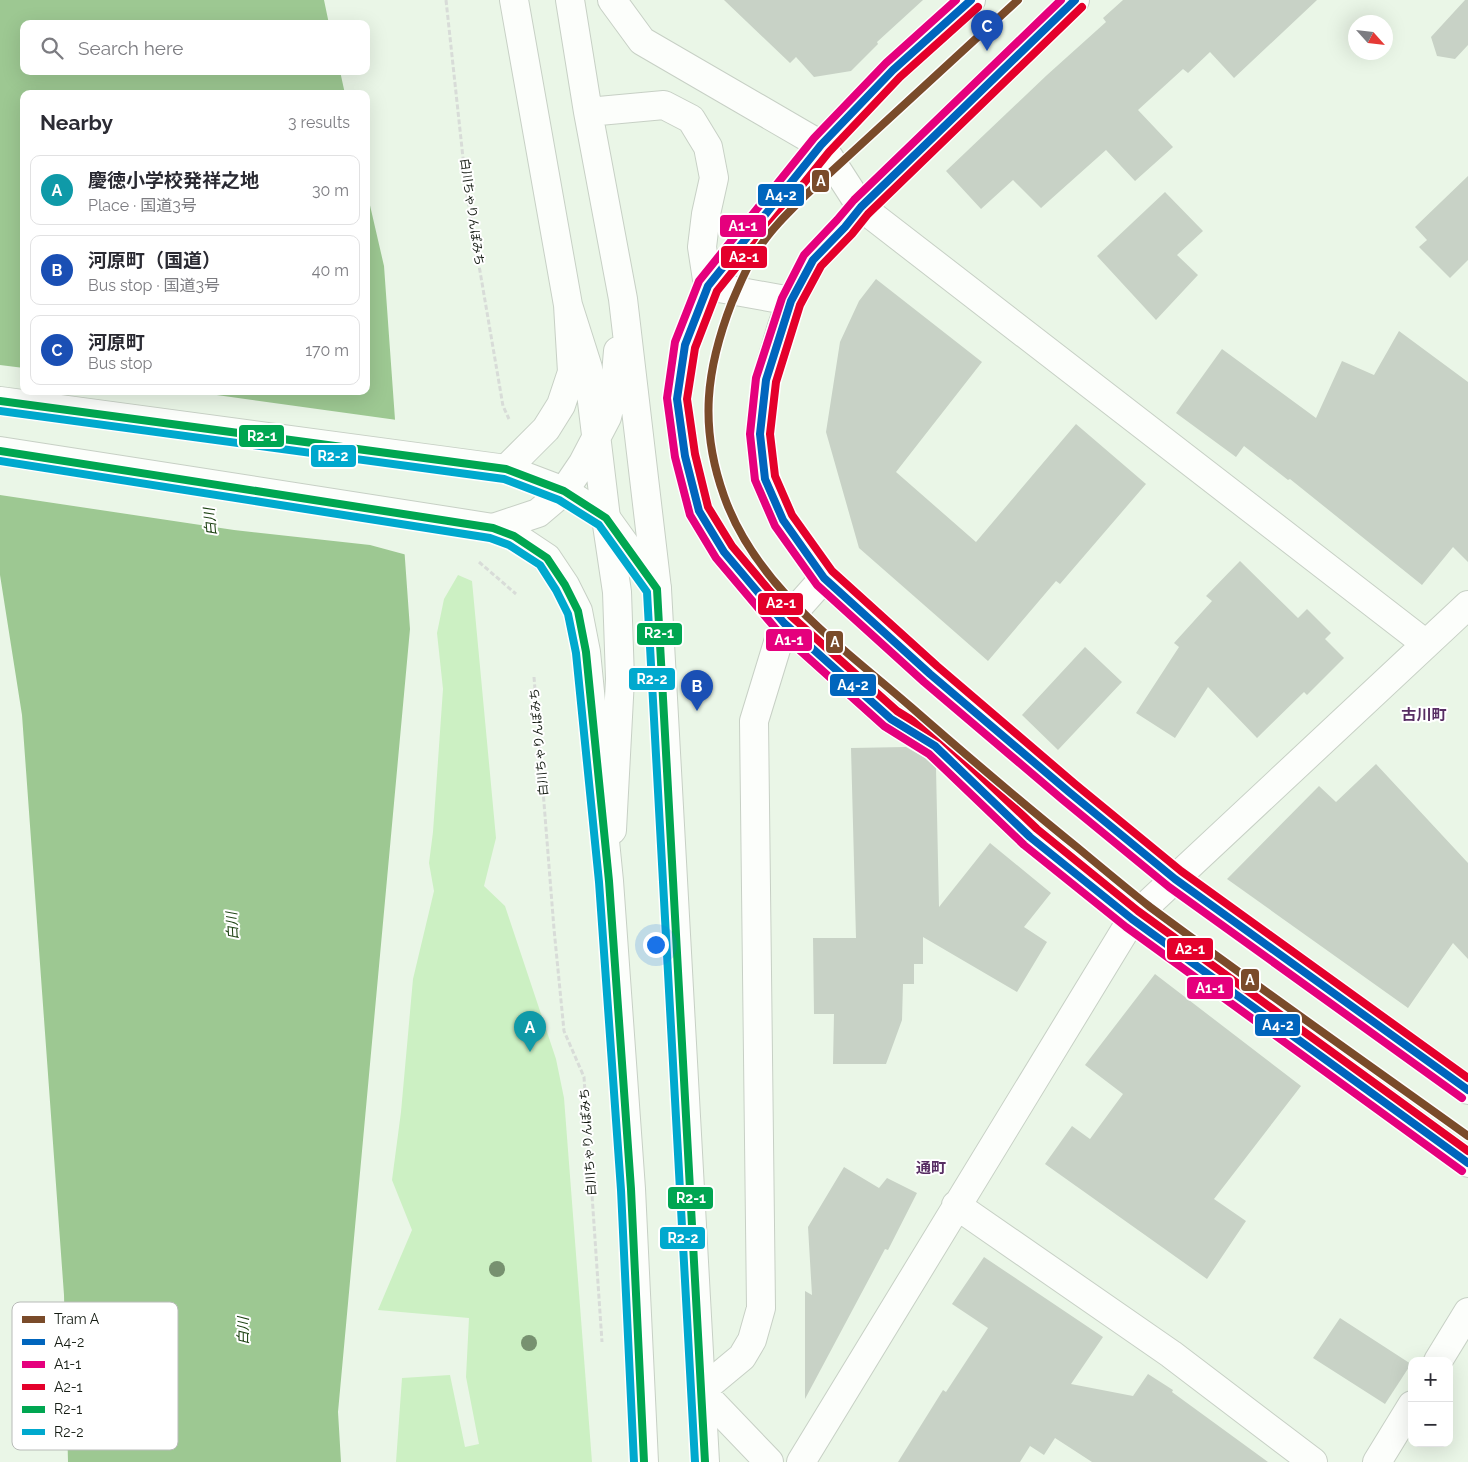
<!DOCTYPE html>
<html lang="en">
<head>
<meta charset="utf-8">
<style>
	body { margin:0; font-family:Raleway,"Noto Sans JP",sans-serif; background:#f2f2f3; color:#2b2b33 }
	.controls { position:absolute; right:15px; bottom:15px; display:grid; overflow:hidden; border-radius:10px; box-shadow:0 5px 20px #0002 }
	.controls button { width:45px; height:45px; display:grid; place-items:center; padding:0; border:0; border-bottom:1px solid #e1e1e2; background:#fff; color:#2b2b33; font:25px sans-serif }
	.compass { position:absolute; left:1348px; top:15px; width:45px; height:45px; border-radius:50%; background:#fff; box-shadow:0 5px 20px #0002; rotate:117deg }
	.you { position:absolute; left:655px; top:944px; width:18px; height:18px; margin:-12px; border:4px solid #fff; border-radius:50%; background:#1a73e8; box-shadow:0 0 0 8px #1a73e833 }
	.badge { display:grid; place-items:center; width:32px; height:32px; border-radius:50%; background:#5f685d; color:#fff; font-size:16px; font-weight:700 }
	.pin { position:absolute; translate:-50% -41px; filter:drop-shadow(0 1px 2px #0008) }
	.pin::after { content:''; position:absolute; top:26px; width:18px; height:15px; background:inherit; clip-path:polygon(0 0,100% 0,50% 100%) }
	.list { margin:0; padding:0; list-style:none }
	h2 { display:flex; justify-content:space-between; align-items:center; height:65px; margin:0; padding:0 20px; font-size:21px }
	h2 small { font-size:16px; font-weight:400; color:#7c7c81 }
	.list li { display:grid; grid-template-columns:32px 1fr auto; gap:15px; align-items:center; box-sizing:border-box; height:70px; margin:0 10px 10px; padding:0 10px; border:1px solid #e1e1e2; border-radius:10px }
	.list b { display:block; font-size:19px; white-space:nowrap }
	.list p { margin:0; font-size:16px; white-space:nowrap; color:#7c7c81 }
	.list em { font-size:16px; font-style:normal; color:#7c7c81 }
	.icon { flex:none; width:28px; height:28px; fill:none; stroke:currentColor; stroke-width:2; stroke-linecap:round; stroke-linejoin:round }
	.map { position:relative; flex:none; width:1468px; height:1462px; overflow:hidden }
	.search { position:absolute; background:#fff; box-shadow:0 5px 20px #0002; left:20px; top:20px; width:350px; height:55px; display:flex; align-items:center; gap:12px; box-sizing:border-box; padding:0 18px; border-radius:10px; color:#7c7c81; font-size:19px }
	.panel { position:absolute; background:#fff; box-shadow:0 5px 20px #0002; left:20px; top:90px; width:350px; height:305px; border-radius:10px }
	.map>svg:first-child { display:block }
</style>
</head>
<body>
<div class="map">
<svg width="1468" height="1462" viewBox="0 0 1468 1462">
	<rect width="100%" height="100%" fill="#eaf6e7"/>
	<path fill="#ccf0c3" d="M458,575L472,581L496,838L484,886L505,906L556,1059L564,1098L592,1462H396L402,1378L450,1375L465,1447L479,1444L466,1377L469,1318L378,1310L412,1230L392,1180L401,1112L413,979L434,891L429,863L433,832L443,689L437,633L444,599Z"/>
	<path fill="#9dc892" d="M0,0H324L329,24H24V71H340L345,94H24V391H366V188L384,266L410,629L338,1412L341,1462H68L64,1295L22,715L0,575Z"/>
	<path fill="#eaf6e7" d="M0,365L24,368V391H188L397,420L407,555L370,545L234,530L0,495Z"/>
	<path fill="#c8d2c6" d="M724,0H923L877,42L878,44L851,71L814,77L796,57L790,63Z
		M1123,0H1317L1234,78L1210,52L1188,73L1183,69L1138,110L1173,147L1135,181L1106,150L1041,208L1013,180L981,209L946,171L1047,75L1106,22L1103,18Z
		M1465,0H1468V45L1455,59L1437,56L1431,37Z
		M1468,176V260L1450,278L1419,247L1427,240L1415,227Z
		M1165,192L1203,231L1177,255L1198,275L1156,320L1097,256Z
		M876,279L982,362L896,472L976,542L1076,424L1146,484L1060,584L1056,581L988,661L859,548L826,432L840,342L859,301Z
		M1399,331L1468,382V562L1453,547L1422,585L1290,479L1288,480L1244,446L1236,457L1176,413L1222,349L1316,418L1342,361L1374,375Z
		M1240,561L1298,618L1307,609L1331,633L1325,639L1344,658L1307,695L1304,692L1257,738L1208,687L1175,738L1136,713L1179,647L1174,643L1212,601L1206,596Z
		M1085,647L1122,682L1058,750L1022,715Z
		M906,747L925,758L936,768L939,907L990,843L1051,893L1024,927L1047,942L1017,992L923,937V964H914V984H903L902,1020L886,1064H833L834,1014H814L813,938H856L851,748Z
		M1376,764L1468,863V959L1453,943L1408,1008L1227,879L1319,786L1336,802Z
		M1155,974L1301,1086L1214,1199L1246,1221L1207,1279L1045,1164L1072,1126L1090,1139L1123,1094L1085,1065Z
		M844,1167L879,1188L887,1178L917,1193L888,1250L885,1249L805,1399V1291L812,1295L808,1227Z
		M984,1257L1103,1337L1071,1384L1133,1396L1148,1374L1173,1390L1172,1392L1268,1462H1092L1055,1438L1044,1455L1030,1446L1020,1462H898L943,1390L946,1392L988,1328L952,1304Z
		M1340,1318L1411,1364L1385,1404L1313,1358Z"/>
	<g fill="none" stroke-linecap="round" stroke-linejoin="round">
		<defs>
			<path id="minor" d="M570,0L588,112L623,299L657,589
				M612,0L642,41L821,145L861,207L1426,644
				M971,0L893,70L821,145L708,286L685,345L677,399L685,456L699,511L724,552L784,623L891,719L935,746L1030,837L1132,919L1468,1163
				M1075,0L861,207L845,227L813,260L791,301L782,326L766,380L760,434L765,479L783,520L824,578L930,674L1069,792L1175,879L1468,1090
				M588,112L664,105L691,119L708,147L714,178L706,214L702,247L708,286L791,301
				M568,305L588,368L606,518L617,592L620,679L612,830
				M506,469L546,429L561,405L572,372L568,305L514,0
				M493,528L538,513L564,491L583,463L607,417L615,386L618,351
				M956,1205L1171,1354L1313,1462
				M1438,1361L1468,1312
				M769,1462L701,1391L742,1357L752,1340L761,1308L754,721L784,623L824,578
				M801,1462L1132,919L1468,605
				M1377,1462L1412,1405"/>
			<path id="highway" d="M0,401L506,469L564,491L606,518L657,589L705,1462
				M0,451L493,528L514,536L547,558L565,585L578,611L586,652L609,881L631,1189L644,1462"/>
		</defs>
		<use href="#minor" stroke="#c7d0c5" stroke-width="30"/>
		<use href="#highway" stroke="#c7d0c5" stroke-width="30"/>
		<path stroke="#d8dcd8" stroke-width="3" stroke-dasharray="5 2.5" stroke-linecap="butt" d="M446,0L467,195L503,406L509,419
			M479,562L516,594
			M534,677L554,929L564,1031L584,1077L602,1342"/>
		<use href="#minor" stroke="#fcfefb" stroke-width="28"/>
		<use href="#highway" stroke="#fcfefb" stroke-width="28"/>
		<defs>
			<path id="bus-1" d="M971,0L893,70L821,145L708,286L685,345L677,399L685,456L699,511L724,552L784,623L891,719L935,746L1030,837L1132,919L1468,1163
				M1075,0L861,207L845,227L813,260L791,301L766,380L760,434L765,479L783,520L824,578L930,674L1069,792L1175,879L1468,1090"/>
			<path id="bus-2" d="M956,0L886,63L814,138L699,281L675,342L667,398L675,457L690,515L716,558L776,629L884,726L929,754L1024,845L1126,927L1462,1171
				M1061,0L854,200L837,220L804,255L782,298L756,378L750,434L755,480L775,526L817,585L924,682L1063,800L1169,887L1462,1098"/>
			<path id="bus-3" d="M978,7L900,77L829,152L717,291L695,348L687,399L695,454L708,507L732,546L791,616L897,711L942,739L1037,829L1138,911L1468,1151
				M1082,7L868,214L852,234L821,266L800,305L776,382L770,434L775,476L792,515L832,571L937,666L1075,784L1181,871L1468,1078"/>
			<path id="bus-4" d="M0,401L506,469L564,491L606,518L657,589L705,1462
				M0,451L493,528L514,536L547,558L565,585L578,611L586,652L609,881L631,1189L644,1462"/>
			<path id="bus-5" d="M0,411L504,479L559,500L599,525L647,592L695,1462
				M0,461L490,538L509,545L540,565L556,590L568,614L576,653L599,882L621,1190L634,1462"/>
		</defs>
		<use href="#bus-1" stroke="#fff" stroke-width="11"/>
		<use href="#bus-2" stroke="#fff" stroke-width="11"/>
		<use href="#bus-3" stroke="#fff" stroke-width="11"/>
		<use href="#bus-4" stroke="#fff" stroke-width="11"/>
		<use href="#bus-5" stroke="#fff" stroke-width="11"/>
		<use href="#bus-1" stroke="#0065bd" stroke-width="8"/>
		<use href="#bus-2" stroke="#e5007d" stroke-width="8"/>
		<use href="#bus-3" stroke="#e4002b" stroke-width="8"/>
		<use href="#bus-4" stroke="#00a651" stroke-width="8"/>
		<use href="#bus-5" stroke="#00a9ce" stroke-width="8"/>
		<defs>
			<path id="tram-1" d="M1018,0L807,194C790,211 772,228 759,248C747,265 740,284 732,302C706,369 699,426 724,496C756,587 841,646 911,707C966,755 1021,802 1078,848C1102,868 1126,888 1150,907C1255,985 1362,1060 1468,1136"/>
		</defs>
		<use href="#tram-1" stroke="#fff" stroke-width="11"/>
		<use href="#tram-1" stroke="#7a4b2a" stroke-width="8"/>
	</g>
	<g fill="#779170">
		<circle cx="497" cy="1269" r="8"/>
		<circle cx="529" cy="1343" r="8"/>
	</g>
	<g text-anchor="middle" dominant-baseline="central" stroke-width="4" stroke-linejoin="round" paint-order="stroke">
		<g font-size="12" fill="#141b12" stroke="#fff">
			<text transform="translate(472 212) rotate(82)">白川ちゃりんぽみち</text>
			<text transform="translate(539 742) rotate(-95)">白川ちゃりんぽみち</text>
			<text transform="translate(588 1142) rotate(-94)">白川ちゃりんぽみち</text>
		</g>
		<g font-size="14" font-style="italic" fill="#1d4212" stroke="#fff">
			<text transform="translate(210 522) rotate(-95)">白川</text>
			<text transform="translate(232 926) rotate(-93)">白川</text>
			<text transform="translate(243 1331) rotate(-90)">白川</text>
		</g>
		<g font-size="15" font-weight="bold" fill="#572d63" stroke="#fff">
			<text x="1424" y="715">古川町</text>
			<text x="931" y="1168">通町</text>
		</g>
	</g>
	<rect x="12" y="1302" width="166" height="148" rx="8" fill="#fff" stroke="#b8bbb8" stroke-width="1"/>
	<rect x="22" y="1316" width="23" height="7" fill="#7a4b2a"/>
	<rect x="22" y="1339" width="23" height="6" fill="#0065bd"/>
	<rect x="22" y="1361" width="23" height="7" fill="#e5007d"/>
	<rect x="22" y="1384" width="23" height="6" fill="#e4002b"/>
	<rect x="22" y="1406" width="23" height="7" fill="#00a651"/>
	<rect x="22" y="1429" width="23" height="6" fill="#00a9ce"/>
	<g font-size="14" fill="#141b12">
		<text x="54" y="1324">Tram A</text>
		<text x="54" y="1347">A4-2</text>
		<text x="54" y="1369">A1-1</text>
		<text x="54" y="1392">A2-1</text>
		<text x="54" y="1414">R2-1</text>
		<text x="54" y="1437">R2-2</text>
	</g>
	<g stroke="#fff" stroke-width="2">
		<rect x="811" y="169" width="19" height="24" rx="5" fill="#7a4b2a"/>
		<rect x="757" y="183" width="48" height="24" rx="5" fill="#0065bd"/>
		<rect x="719" y="214" width="48" height="24" rx="5" fill="#e5007d"/>
		<rect x="720" y="245" width="48" height="24" rx="5" fill="#e4002b"/>
		<rect x="238" y="424" width="47" height="24" rx="5" fill="#00a651"/>
		<rect x="310" y="444" width="47" height="24" rx="5" fill="#00a9ce"/>
		<rect x="757" y="592" width="47" height="24" rx="5" fill="#e4002b"/>
		<rect x="636" y="622" width="47" height="24" rx="5" fill="#00a651"/>
		<rect x="765" y="628" width="48" height="24" rx="5" fill="#e5007d"/>
		<rect x="825" y="630" width="19" height="24" rx="5" fill="#7a4b2a"/>
		<rect x="628" y="667" width="48" height="24" rx="5" fill="#00a9ce"/>
		<rect x="829" y="673" width="48" height="24" rx="5" fill="#0065bd"/>
		<rect x="1166" y="937" width="48" height="24" rx="5" fill="#e4002b"/>
		<rect x="1240" y="968" width="20" height="24" rx="5" fill="#7a4b2a"/>
		<rect x="1186" y="976" width="48" height="24" rx="5" fill="#e5007d"/>
		<rect x="1254" y="1013" width="47" height="24" rx="5" fill="#0065bd"/>
		<rect x="667" y="1186" width="47" height="24" rx="5" fill="#00a651"/>
		<rect x="659" y="1226" width="47" height="24" rx="5" fill="#00a9ce"/>
	</g>
	<g font-size="14" text-anchor="middle" font-weight="bold" fill="#fff">
		<text x="821" y="186">A</text>
		<text x="781" y="200">A4-2</text>
		<text x="743" y="231">A1-1</text>
		<text x="744" y="262">A2-1</text>
		<text x="262" y="441">R2-1</text>
		<text x="333" y="461">R2-2</text>
		<text x="781" y="608">A2-1</text>
		<text x="659" y="638">R2-1</text>
		<text x="789" y="645">A1-1</text>
		<text x="835" y="647">A</text>
		<text x="652" y="684">R2-2</text>
		<text x="853" y="690">A4-2</text>
		<text x="1190" y="954">A2-1</text>
		<text x="1250" y="985">A</text>
		<text x="1210" y="993">A1-1</text>
		<text x="1278" y="1030">A4-2</text>
		<text x="691" y="1203">R2-1</text>
		<text x="683" y="1243">R2-2</text>
	</g>
</svg>
<div class="controls">
<button>+</button>
<button>−</button>
</div>
<svg class="compass" viewBox="-18 -18 36 36"><path d="M0-13l5 13h-10z" fill="#e53935"/><path d="M0 13l5-13h-10z" fill="#7c7c81"/></svg>
<div class="you"></div>
<div class="pin badge" style="left:530px;top:1052px;background:#0f9aa8">A</div>
<div class="pin badge" style="left:697px;top:711px;background:#1a4fb4">B</div>
<div class="pin badge" style="left:987px;top:51px;background:#1a4fb4">C</div>
<div class="search"><svg class="icon" aria-label="search" viewBox="0 0 24 24"><circle cx="10" cy="10" r="6"/><path d="M15 15l6 6"/></svg>Search here</div>
<section class="panel">
<h2>Nearby<small>3 results</small></h2>
<ul class="list">
<li><span class="badge" style="background:#0f9aa8">A</span><div><b>慶徳小学校発祥之地</b><p>Place · 国道3号</p></div><em>30 m</em></li>
<li><span class="badge" style="background:#1a4fb4">B</span><div><b>河原町（国道）</b><p>Bus stop · 国道3号</p></div><em>40 m</em></li>
<li><span class="badge" style="background:#1a4fb4">C</span><div><b>河原町</b><p>Bus stop</p></div><em>170 m</em></li>
</ul>
</section>
</div>
</body>
</html>
